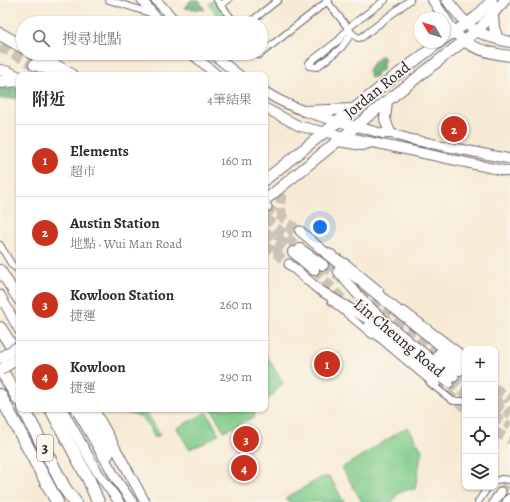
<!DOCTYPE html>
<html lang="zh-TW">
<head>
<meta charset="utf-8">
<style>
	body { margin:0; font-family:Alegreya,"Noto Serif TC",serif; background:#f7f7f7; color:#2b2b33 }
	.controls { position:absolute; right:12px; bottom:12px; display:grid; overflow:hidden; border-radius:8px; box-shadow:0 1px 3px #0004 }
	.controls button { width:36px; height:36px; display:grid; place-items:center; padding:0; border:0; border-bottom:1px solid #e1e1e2; background:#fff; color:#2b2b33; font:20px sans-serif }
	.compass { position:absolute; left:414px; top:12px; width:36px; height:36px; border-radius:50%; background:#fff; box-shadow:0 1px 3px #0004; rotate:308deg }
	.you { position:absolute; left:320px; top:227px; width:14px; height:14px; margin:-10px; border:3px solid #fff; border-radius:50%; background:#1a73e8; box-shadow:0 0 0 6px #1a73e833 }
	.badge { display:grid; place-items:center; width:26px; height:26px; border-radius:50%; background:#c8321e; color:#fff; font-size:13px; font-weight:700 }
	.pin { position:absolute; translate:-50% -50%; border:2px solid #fff; box-shadow:0 1px 4px #0006 }
	.list { margin:0; padding:0; list-style:none }
	h2 { display:flex; justify-content:space-between; align-items:center; height:52px; margin:0; padding:0 16px; font-size:17px }
	h2 small { font-size:13px; font-weight:400; color:#7c7c81 }
	.list li { display:grid; grid-template-columns:26px 1fr auto; gap:12px; align-items:center; box-sizing:border-box; height:72px; padding:0 16px; border-top:1px solid #e1e1e2 }
	.list b { display:block; font-size:15px; white-space:nowrap }
	.list p { margin:0; font-size:13px; white-space:nowrap; color:#7c7c81 }
	.list em { font-size:13px; font-style:normal; color:#7c7c81 }
	.icon { flex:none; width:22px; height:22px; fill:none; stroke:currentColor; stroke-width:2; stroke-linecap:round; stroke-linejoin:round }
	.map { position:relative; flex:none; width:510px; height:502px; overflow:hidden }
	.search { position:absolute; background:#fff; box-shadow:0 1px 3px #0004; left:16px; top:16px; width:252px; height:44px; display:flex; align-items:center; gap:10px; box-sizing:border-box; padding:0 14px; border-radius:22px; color:#7c7c81; font-size:15px }
	.panel { position:absolute; background:#fff; box-shadow:0 1px 3px #0004; left:16px; top:72px; width:252px; height:340px; border-radius:8px }
	.map>svg:first-child { display:block }
</style>
</head>
<body>
<div class="map">
<svg width="510" height="502" viewBox="0 0 510 502">
	<rect width="100%" height="100%" fill="#fbf7ec"/>
	<filter id="ink" filterUnits="userSpaceOnUse"><feTurbulence type="fractalNoise" baseFrequency=".025" numOctaves="2"/><feDisplacementMap in="SourceGraphic" scale="8" xChannelSelector="R" yChannelSelector="G"/><feConvolveMatrix kernelMatrix="1 2 1 2 8 2 1 2 1" color-interpolation-filters="sRGB"/></filter>
	<filter id="wash" filterUnits="userSpaceOnUse"><feTurbulence type="fractalNoise" baseFrequency=".012" numOctaves="4" result="noise"/><feDisplacementMap in="SourceGraphic" scale="16" xChannelSelector="R" yChannelSelector="G"/><feGaussianBlur stdDeviation="0.9" result="paint"/><feColorMatrix in="noise" values="0 0 0 0 0 0 0 0 0 0 0 0 0 0 0 0 0 1.4 0 .05"/><feComposite in="paint" operator="in"/></filter>
	<g filter="url(#wash)">
		<rect width="100%" height="100%" fill="#f7ead5"/>
		<path fill="#7eca89" stroke="#507662" d="M214,0L234,23H223L209,4Z
			M265,353L283,383L271,397L265,401Z
			M117,409H145L160,435L155,438C149,427 145,415 132,414C126,413 122,413 117,409Z
			M216,409H255L254,417L224,431L212,410Z
			M207,412L219,434L203,444L189,449L177,428Z
			M407,427L422,450L415,489C405,490 396,492 393,502H362L342,468Z
			M322,477H330L344,502H289L286,498Z"/>
		<path fill="#66ae75" stroke="#446858" d="M191,0H199L205,10L184,8Z
			M382,55L385,59L383,63V70L377,72L376,76L371,78L368,70L371,65Z
			M0,88H19V98L0,99Z"/>
	</g>
	<g filter="url(#ink)">
		<g fill="none" stroke-linecap="round" stroke-linejoin="round">
			<path stroke="#ccc2b6" stroke-width="9" stroke-dasharray="9 4.5" stroke-linecap="butt" d="M267,207L300,231
				M265,245L289,264
				M278,254L276,242L280,237L295,227
				M454,377L465,384
				M449,383L465,394
				M495,405L510,415
				M495,415L510,426
				M501,492L510,480"/>
			<path stroke="#ccc2b6" stroke-width="10" stroke-dasharray="10 5" stroke-linecap="butt" d="M0,47L34,65
				M265,217L300,249
				M283,218L280,205L283,189
				M265,232L293,252
				M323,265L439,354
				M314,270C334,288 349,309 369,327
				M435,383L465,408
				M495,388L510,399
				M495,399L510,413
				M495,432L510,440"/>
			<defs>
				<path id="street" d="M109,0L153,14
					M217,0L235,23
					M326,0L352,33L358,38L362,37L410,0
					M221,5L228,0
					M249,23L278,0
					M352,33L341,48L317,67L309,66V63L339,40L348,28L385,0
					M259,55L329,0
					M0,245L12,265L19,270
					M338,258L347,263L380,290
					M331,301L372,335
					M404,310L465,356
					M430,383L453,401H465
					M495,481L501,479L510,480
					M478,502L488,487"/>
				<path id="secondary" d="M142,0L160,23
					M156,0L177,23
					M191,53L217,75
					M211,53L239,75
					M265,92C301,115 343,122 384,134L390,133L409,139L510,159
					M265,108L299,126L324,132L510,172
					M265,205L267,207
					M300,231L326,253L332,255
					M289,264L318,289L372,322L449,383
					M338,271C370,314 413,344 454,377
					M0,295L19,330
					M62,409L98,473L119,502
					M76,409L118,482L132,502
					M84,409L109,455
					M94,409L145,502
					M494,502L501,492
					M507,502L509,499"/>
				<path id="primary" d="M433,0C458,39 462,49 510,56
					M447,0C468,28 475,35 510,42
					M493,14L494,28L498,39
					M444,39L476,17L492,0
					M34,65L63,74
					M0,70L9,72L19,77
					M387,101L385,119L390,133
					M304,111L354,109
					M338,141L362,145L369,143
					M265,180L386,83L440,42
					M265,200L387,101L469,37L481,27L505,0
					M300,249L323,265
					M293,252L314,270
					M326,253L464,364
					M0,270L19,300
					M369,327L435,383
					M439,354L460,370"/>
				<path id="highway" d="M0,34L23,47
					M33,53L71,75
					M0,82L19,80
					M0,328L19,358
					M0,368L19,400
					M0,395L57,502
					M24,409L65,489L75,502
					M51,409L89,480L98,502"/>
			</defs>
			<use href="#street" stroke="#6d6871" stroke-width="8"/>
			<use href="#secondary" stroke="#6d6871" stroke-width="11"/>
			<use href="#primary" stroke="#6d6871" stroke-width="12"/>
			<use href="#highway" stroke="#6d6871" stroke-width="14"/>
			<use href="#street" stroke="#fff" stroke-width="6"/>
			<use href="#secondary" stroke="#fff" stroke-width="9"/>
			<use href="#primary" stroke="#fff" stroke-width="10"/>
			<use href="#highway" stroke="#fff" stroke-width="12"/>
			<defs>
				<path id="primary-bridge" d="M0,358L19,346
					M0,370L19,358"/>
			</defs>
			<use href="#primary-bridge" stroke="#6d6871" stroke-width="12" stroke-linecap="butt"/>
			<use href="#primary-bridge" stroke="#fff" stroke-width="10"/>
		</g>
	</g>
	<g text-anchor="middle" dominant-baseline="central" stroke-width="3.5" stroke-linejoin="round" paint-order="stroke">
		<rect fill="#fbf7ec" stroke="#636270" stroke-width="1" x="37" y="435" width="16" height="26" rx="3"/>
		<g font-size="15" font-weight="bold" fill="#22223b">
			<text x="45" y="448">3</text>
		</g>
		<g font-size="16" fill="#22223b" stroke="#fbf7ec">
			<text transform="translate(377 90) rotate(-39)">Jordan Road</text>
			<text transform="translate(399 338) rotate(40)">Lin Cheung Road</text>
		</g>
	</g>
</svg>
<div class="controls">
<button>+</button>
<button>−</button>
<button><svg class="icon" aria-label="locate" viewBox="0 0 24 24"><circle cx="12" cy="12" r="6"/><path d="M12 2v4M12 18v4M2 12h4M18 12h4"/></svg></button>
<button><svg class="icon" aria-label="layers" viewBox="0 0 24 24"><path d="M12 4l9 5-9 5-9-5zM3 14l9 5 9-5"/></svg></button>
</div>
<svg class="compass" viewBox="-18 -18 36 36"><path d="M0-13l5 13h-10z" fill="#e53935"/><path d="M0 13l5-13h-10z" fill="#7c7c81"/></svg>
<div class="you"></div>
<div class="pin badge" style="left:327px;top:364px">1</div>
<div class="pin badge" style="left:454px;top:129px">2</div>
<div class="pin badge" style="left:246px;top:439px">3</div>
<div class="pin badge" style="left:244px;top:468px">4</div>
<div class="search"><svg class="icon" aria-label="search" viewBox="0 0 24 24"><circle cx="10" cy="10" r="6"/><path d="M15 15l6 6"/></svg>搜尋地點</div>
<section class="panel">
<h2>附近<small>4筆結果</small></h2>
<ul class="list">
<li><span class="badge">1</span><div><b>Elements</b><p>超市</p></div><em>160 m</em></li>
<li><span class="badge">2</span><div><b>Austin Station</b><p>地點 · Wui Man Road</p></div><em>190 m</em></li>
<li><span class="badge">3</span><div><b>Kowloon Station</b><p>捷運</p></div><em>260 m</em></li>
<li><span class="badge">4</span><div><b>Kowloon</b><p>捷運</p></div><em>290 m</em></li>
</ul>
</section>
</div>
</body>
</html>
